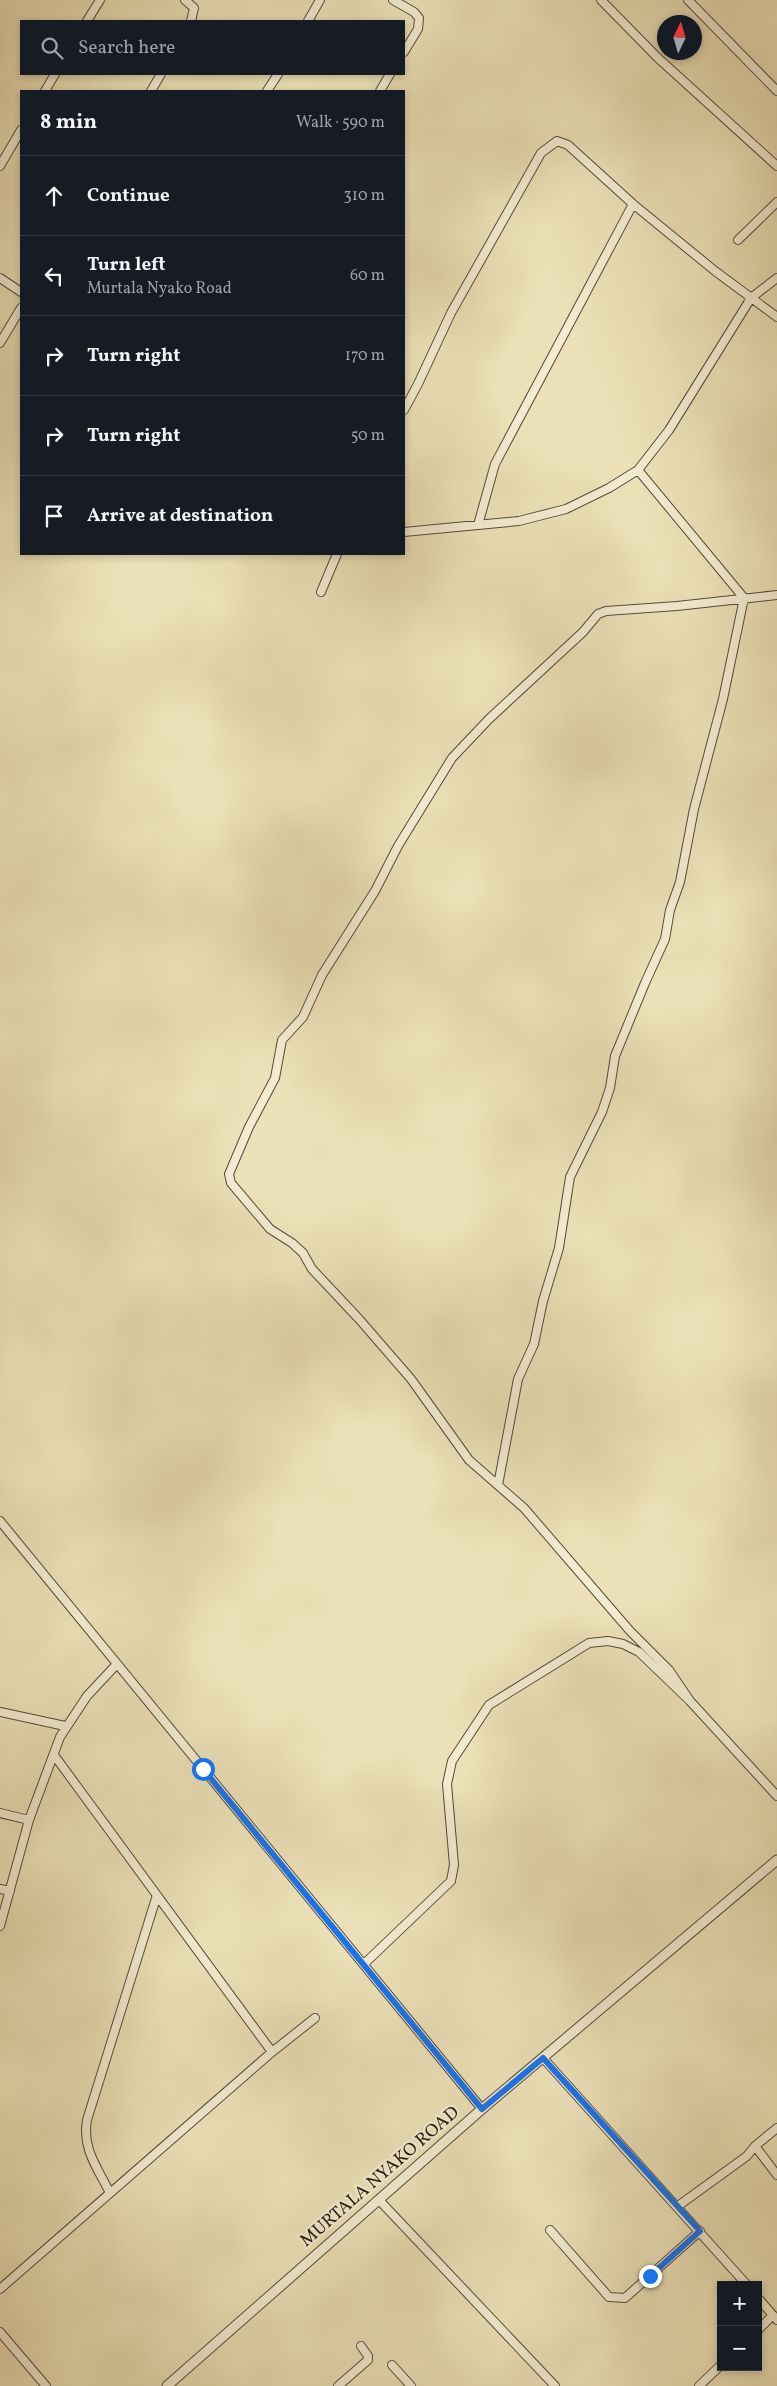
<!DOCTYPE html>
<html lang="en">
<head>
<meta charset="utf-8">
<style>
	body { margin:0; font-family:Vollkorn,serif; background:#242831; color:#f1f3f6 }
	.controls { position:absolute; right:15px; bottom:15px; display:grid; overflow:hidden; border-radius:0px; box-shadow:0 2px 8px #0003 }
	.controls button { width:45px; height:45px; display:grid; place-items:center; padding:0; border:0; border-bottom:1px solid #363941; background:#171b24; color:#f1f3f6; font:25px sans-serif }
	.compass { position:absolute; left:657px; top:15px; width:45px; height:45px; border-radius:50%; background:#171b24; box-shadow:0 2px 8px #0003; rotate:5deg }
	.stop { position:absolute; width:15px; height:15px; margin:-11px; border:4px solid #1a73e8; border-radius:50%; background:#fff }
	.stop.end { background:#1a73e8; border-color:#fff; box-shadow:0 1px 5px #0008 }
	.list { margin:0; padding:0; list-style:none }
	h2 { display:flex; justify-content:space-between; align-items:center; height:65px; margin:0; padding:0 20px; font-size:21px }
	h2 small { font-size:16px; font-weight:400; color:#9ea1a6 }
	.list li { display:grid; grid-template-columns:32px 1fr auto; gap:15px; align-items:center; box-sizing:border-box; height:80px; padding:0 20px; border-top:1px solid #363941 }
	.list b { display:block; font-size:19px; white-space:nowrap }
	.list p { margin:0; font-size:16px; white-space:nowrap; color:#9ea1a6 }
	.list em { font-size:16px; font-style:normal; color:#9ea1a6 }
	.icon { flex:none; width:28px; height:28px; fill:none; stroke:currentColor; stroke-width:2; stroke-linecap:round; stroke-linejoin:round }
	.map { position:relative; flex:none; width:777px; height:2386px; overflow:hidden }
	.search { position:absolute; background:#171b24; box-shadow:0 2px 8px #0003; left:20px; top:20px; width:385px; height:55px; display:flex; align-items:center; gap:12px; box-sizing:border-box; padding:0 18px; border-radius:0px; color:#9ea1a6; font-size:19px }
	.panel { position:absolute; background:#171b24; box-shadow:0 2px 8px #0003; left:20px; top:90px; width:385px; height:465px; border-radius:0px }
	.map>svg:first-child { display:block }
</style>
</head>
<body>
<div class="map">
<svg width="777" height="2386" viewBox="0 0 777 2386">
	<rect width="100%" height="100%" fill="#ebe0b7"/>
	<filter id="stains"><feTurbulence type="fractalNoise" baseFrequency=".004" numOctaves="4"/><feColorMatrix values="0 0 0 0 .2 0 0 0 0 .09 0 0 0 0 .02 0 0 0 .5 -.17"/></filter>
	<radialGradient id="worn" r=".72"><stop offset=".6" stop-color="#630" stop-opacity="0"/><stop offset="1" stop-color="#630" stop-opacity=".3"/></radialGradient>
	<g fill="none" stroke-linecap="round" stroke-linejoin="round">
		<defs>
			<path id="minor" d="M185,0L194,8L191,21
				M393,0L414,12L419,18L418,29L404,52
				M601,0L658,58L777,166
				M688,0L777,91
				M87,21L100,0
				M308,21L320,0
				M45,91L55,74
				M151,91L161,74
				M267,91L278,74
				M380,91L390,74
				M0,166L21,130
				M738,240L777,202
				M0,278L21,292
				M0,343L21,308
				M404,410L418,384L451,313L541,153L557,141L568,145L633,204
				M478,525L495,464L633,204L715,271L777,317
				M404,532L519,521L566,509L609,488L638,470L669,430L751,298L777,278
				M321,592L337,554
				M498,1485L518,1379L534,1344L543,1301L559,1248L570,1177L602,1112L610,1088L615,1056L645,983L665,939L670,910L680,882L694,809L723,699L744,598L638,470
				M0,1521L482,2109
				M690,1701L669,1670L630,1631L524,1508L469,1460L411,1379L359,1319L312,1269L303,1253L292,1243L270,1229L231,1183L229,1174L249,1127L275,1078L282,1040L303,1017L322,975L375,891L398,846L452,758L489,719L583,632L598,614L606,611L677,606L777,595
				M0,1712L65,1726
				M54,1755L272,2052
				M0,1813L29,1820
				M0,1889L10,1891
				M0,1926L29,1820L60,1737L87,1696L117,1664
				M364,1964L451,1881L454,1865L447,1784L452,1761L489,1705L589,1643L608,1641L623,1644L639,1652L690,1701L777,1796
				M543,2058L747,2285
				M755,2146L777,2175
				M110,2193C97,2167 82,2149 87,2120L157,1895
				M379,2200L555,2386
				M678,2206L747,2156L755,2146L777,2128
				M550,2230L609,2297L625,2298L700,2231
				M0,2289L272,2052L315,2018
				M758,2298L777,2320
				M758,2330L773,2315
				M0,2332L46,2386
				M392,2365L411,2386
				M338,2386L368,2360V2356L361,2346
				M699,2386L721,2365"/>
			<path id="tertiary" d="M167,2386L482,2109L777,1860"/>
		</defs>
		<use href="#minor" stroke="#574938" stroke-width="10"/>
		<use href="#tertiary" stroke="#574938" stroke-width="11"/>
		<use href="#minor" stroke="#f2ebd0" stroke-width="8"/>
		<use href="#tertiary" stroke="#f2ebd0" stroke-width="9"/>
	</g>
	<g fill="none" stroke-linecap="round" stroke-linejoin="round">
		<path stroke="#1a73e8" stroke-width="6" d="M203,1769L482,2109L543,2058L700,2231L650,2276"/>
	</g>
	<g text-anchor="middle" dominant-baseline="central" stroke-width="5" stroke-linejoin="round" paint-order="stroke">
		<g font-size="18" fill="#26170d" stroke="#f2ebd0">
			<text transform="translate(380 2177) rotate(-41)">MURTALA NYAKO ROAD</text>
		</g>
	</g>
	<rect width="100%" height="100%" filter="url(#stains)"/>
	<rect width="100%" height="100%" fill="url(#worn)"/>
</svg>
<div class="controls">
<button>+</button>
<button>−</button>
</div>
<svg class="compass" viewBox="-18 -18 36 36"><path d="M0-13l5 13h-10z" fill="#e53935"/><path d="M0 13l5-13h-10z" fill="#9ea1a6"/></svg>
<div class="stop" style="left:203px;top:1769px"></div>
<div class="stop end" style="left:650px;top:2276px"></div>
<div class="search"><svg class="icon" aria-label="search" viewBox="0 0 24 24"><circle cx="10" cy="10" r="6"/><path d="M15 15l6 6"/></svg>Search here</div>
<section class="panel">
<h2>8 min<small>Walk · 590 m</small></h2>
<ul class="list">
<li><svg class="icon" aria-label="ahead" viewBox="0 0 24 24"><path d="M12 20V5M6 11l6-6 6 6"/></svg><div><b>Continue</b></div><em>310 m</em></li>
<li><svg class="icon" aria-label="left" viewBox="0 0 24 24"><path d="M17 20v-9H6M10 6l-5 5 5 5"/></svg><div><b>Turn left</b><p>Murtala Nyako Road</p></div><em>60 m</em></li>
<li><svg class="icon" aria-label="right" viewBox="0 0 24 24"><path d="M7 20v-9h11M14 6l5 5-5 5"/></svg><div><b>Turn right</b></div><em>170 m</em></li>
<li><svg class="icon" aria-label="right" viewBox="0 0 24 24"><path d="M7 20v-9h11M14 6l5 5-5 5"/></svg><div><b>Turn right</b></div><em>50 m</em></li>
<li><svg class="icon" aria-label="arrive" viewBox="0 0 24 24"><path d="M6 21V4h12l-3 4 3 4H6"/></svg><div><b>Arrive at destination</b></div></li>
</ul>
</section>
</div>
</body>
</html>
